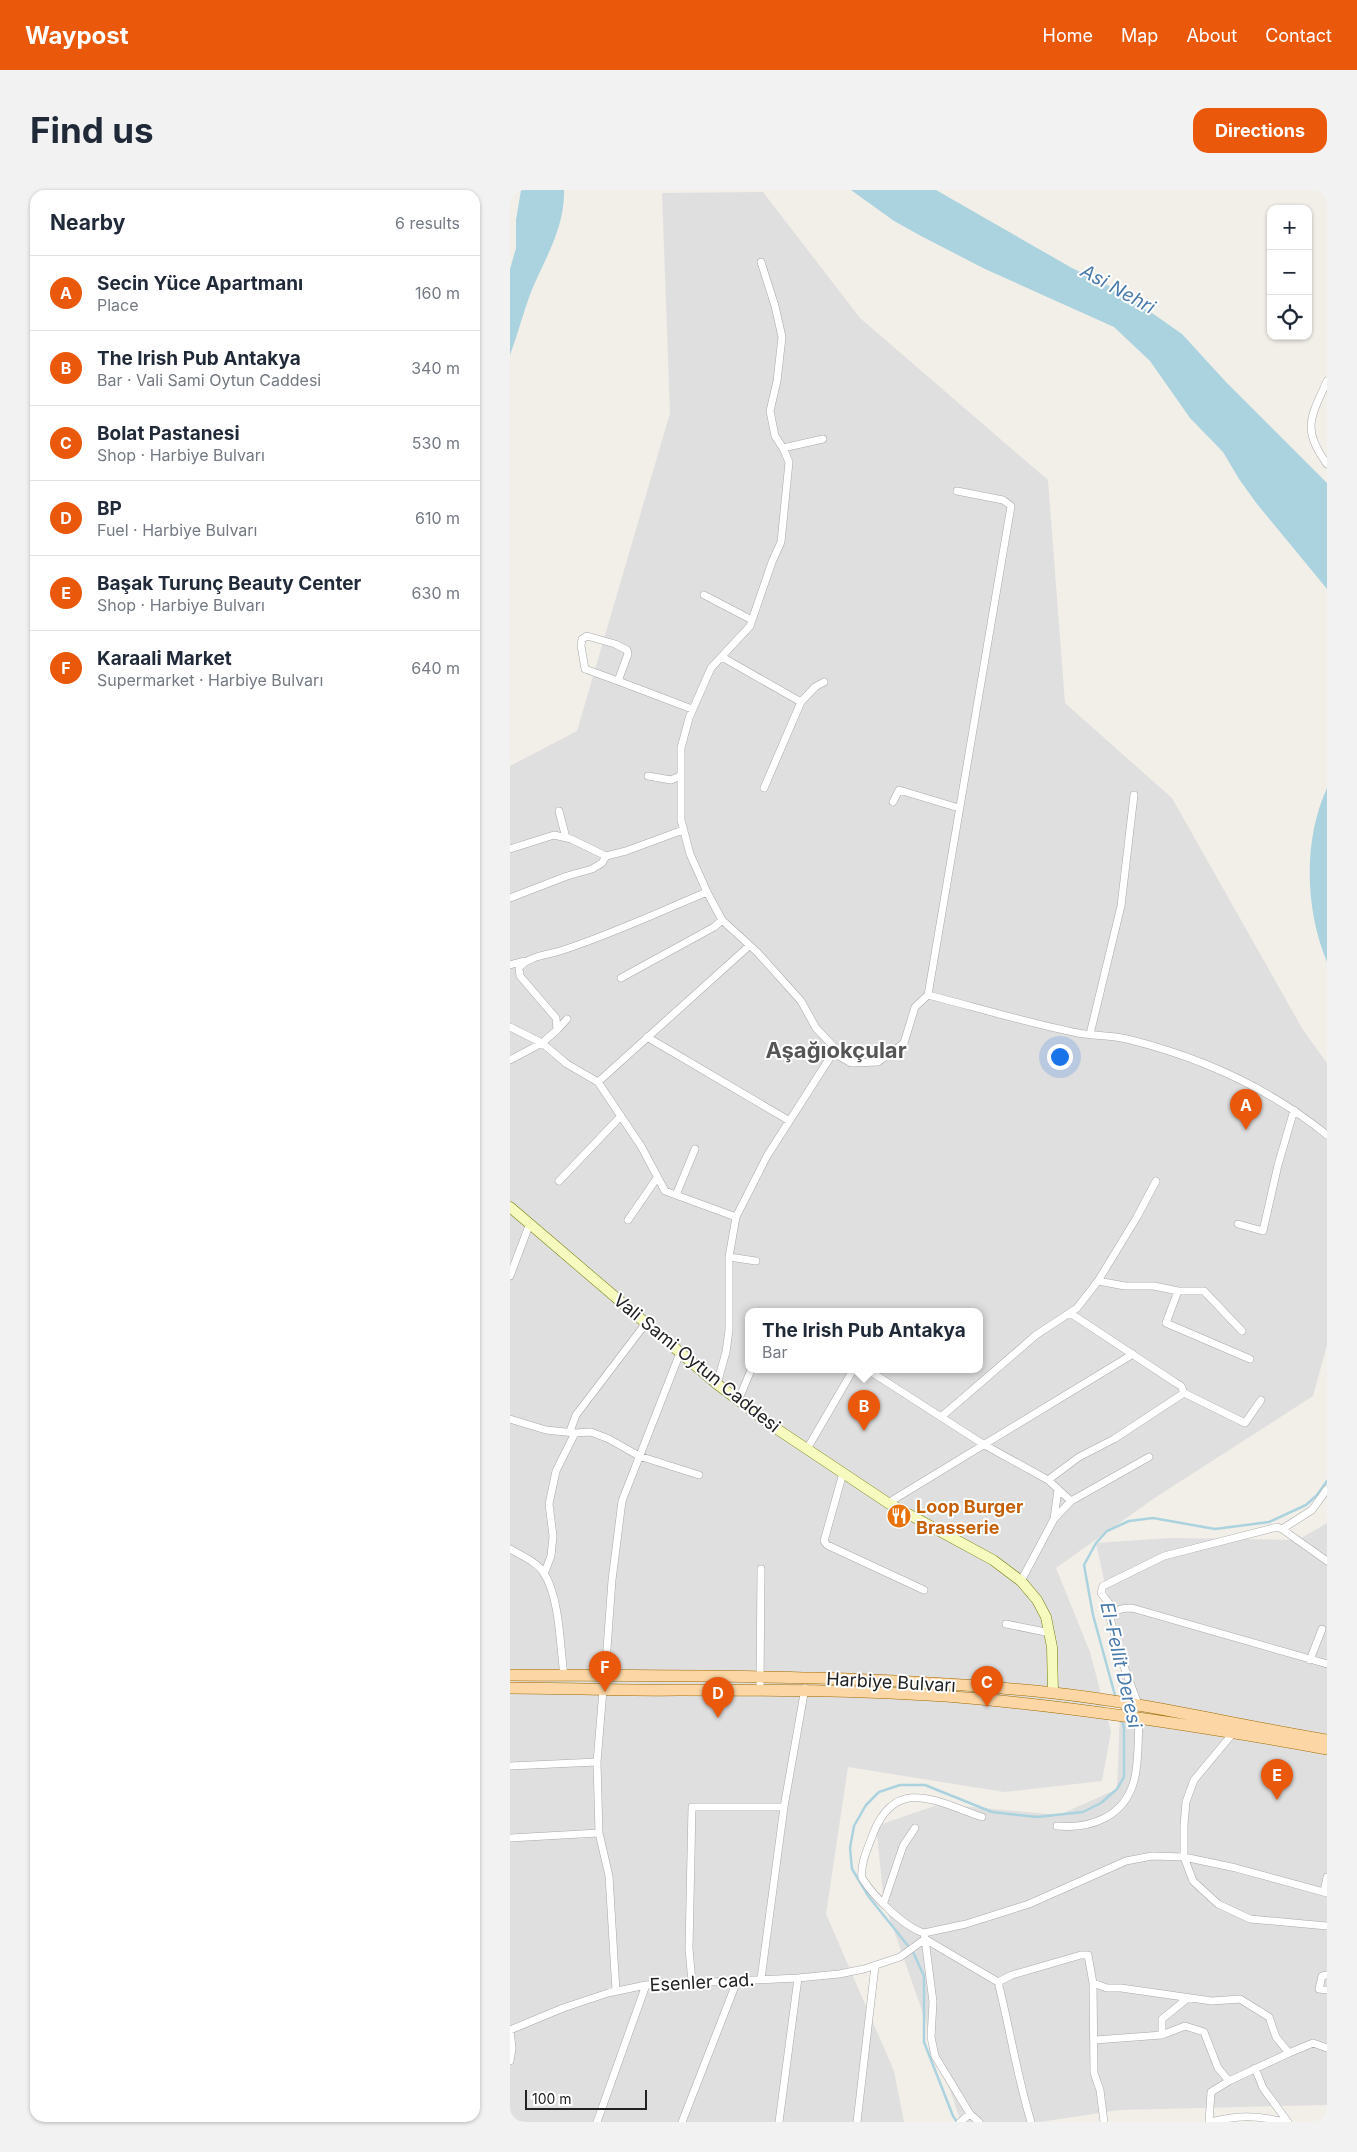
<!DOCTYPE html>
<html lang="en">
<head>
<meta charset="utf-8">
<style>
	body { margin:0; font-family:Inter,sans-serif; background:#f2f2f3; color:#1f2937 }
	.controls { position:absolute; right:15px; top:15px; display:grid; overflow:hidden; border-radius:10px; box-shadow:0 1px 4px #0004 }
	.controls button { width:45px; height:45px; display:grid; place-items:center; padding:0; border:0; border-bottom:1px solid #e0e1e3; background:#fff; color:#1f2937; font:25px sans-serif }
	.scale { position:absolute; left:15px; bottom:12px; width:122px; box-sizing:border-box; padding-left:5px; border:2px solid #222; border-top:0; font-size:14px; line-height:18px; white-space:nowrap; color:#222; -webkit-text-stroke:4px #fff; paint-order:stroke }
	.you { position:absolute; left:549px; top:866px; width:18px; height:18px; margin:-12px; border:4px solid #fff; border-radius:50%; background:#1a73e8; box-shadow:0 0 0 8px #1a73e833 }
	.badge { display:grid; place-items:center; width:32px; height:32px; border-radius:50%; background:#ea580c; color:#fff; font-size:16px; font-weight:700 }
	.pin { position:absolute; translate:-50% -41px; filter:drop-shadow(0 1px 2px #0008) }
	.pin::after { content:''; position:absolute; top:26px; width:18px; height:15px; background:inherit; clip-path:polygon(0 0,100% 0,50% 100%) }
	.popup { position:absolute; left:235px; top:1118px; width:238px; height:65px; box-sizing:border-box; display:grid; place-content:center; border-radius:10px; background:#fff; filter:drop-shadow(0 1px 4px #0005); font-size:16px; white-space:nowrap; color:#747a83 }
	.popup b { font-size:19px; color:#1f2937 }
	.popup::after { content:''; position:absolute; left:50%; top:100%; margin-left:-10px; border:10px solid transparent; border-top-color:#fff }
	.list { margin:0; padding:0; list-style:none }
	h2 { display:flex; justify-content:space-between; align-items:center; height:65px; margin:0; padding:0 20px; font-size:21px }
	h2 small { font-size:16px; font-weight:400; color:#747a83 }
	.list li { display:grid; grid-template-columns:32px 1fr auto; gap:15px; align-items:center; box-sizing:border-box; height:75px; padding:0 20px; border-top:1px solid #e0e1e3 }
	.list b { display:block; font-size:19px; white-space:nowrap }
	.list p { margin:0; font-size:16px; white-space:nowrap; color:#747a83 }
	.list em { font-size:16px; font-style:normal; color:#747a83 }
	.icon { flex:none; width:28px; height:28px; fill:none; stroke:currentColor; stroke-width:2; stroke-linecap:round; stroke-linejoin:round }
	.map { position:relative; flex:none; width:817px; height:1932px; overflow:hidden; border-radius:15px }
	header { display:flex; align-items:center; gap:30px; box-sizing:border-box; height:70px; padding:0 25px; background:#ea580c; color:#fff }
	header strong { font-size:24px }
	nav { display:flex; gap:28px; margin-inline-start:auto; font-size:18px }
	.intro { display:flex; align-items:center; justify-content:space-between; box-sizing:border-box; height:120px; padding:0 30px }
	h1 { margin:0; font-size:35px }
	.button { padding:12px 22px; border-radius:15px; background:#ea580c; color:#fff; font-size:18px; font-weight:700 }
	main { display:flex; gap:30px; padding:0 30px }
	aside { flex:1; background:#fff; border-radius:15px; box-shadow:0 1px 4px #0004 }
	.map>svg:first-child { display:block }
</style>
</head>
<body>
<header>
<strong>Waypost</strong>
<nav><a>Home</a><a>Map</a><a>About</a><a>Contact</a></nav>
</header>
<div class="intro"><h1>Find us</h1><a class="button">Directions</a></div>
<main>
<aside>
<h2>Nearby<small>6 results</small></h2>
<ul class="list">
<li><span class="badge">A</span><div><b>Secin Yüce Apartmanı</b><p>Place</p></div><em>160 m</em></li>
<li><span class="badge">B</span><div><b>The Irish Pub Antakya</b><p>Bar · Vali Sami Oytun Caddesi</p></div><em>340 m</em></li>
<li><span class="badge">C</span><div><b>Bolat Pastanesi</b><p>Shop · Harbiye Bulvarı</p></div><em>530 m</em></li>
<li><span class="badge">D</span><div><b>BP</b><p>Fuel · Harbiye Bulvarı</p></div><em>610 m</em></li>
<li><span class="badge">E</span><div><b>Başak Turunç Beauty Center</b><p>Shop · Harbiye Bulvarı</p></div><em>630 m</em></li>
<li><span class="badge">F</span><div><b>Karaali Market</b><p>Supermarket · Harbiye Bulvarı</p></div><em>640 m</em></li>
</ul>
</aside>
<div class="map">
<svg width="817" height="1932" viewBox="0 0 817 1932">
	<rect width="100%" height="100%" fill="#f2efe9"/>
	<path fill="#e0dfdf" fill-rule="evenodd" d="M253,2L350,128L538,290L555,513L662,608L793,840L817,873V1155L803,1206L646,1307L546,1378L580,1462L601,1542L592,1591L494,1602L338,1577L316,1724L384,1881L394,1932H0V576L67,541L160,223L152,3ZM239,1122H469V1180H239Z
		M817,1333V1915L609,1920L530,1932H451L374,1712L366,1636L430,1614L549,1625L607,1599L612,1471L586,1353L659,1348L788,1350Z"/>
	<path fill="#aad3df" d="M11,0H54C55,38 35,68 21,102C13,123 8,144 0,165V79L6,58V30Z
		M341,0H426L562,78L612,102L672,144L716,192L817,293V399L747,314L729,289L713,262L680,228L640,171L604,137L475,79L411,46L384,31Z
		M817,598V772C795,720 793,650 817,598Z"/>
	<g fill="none" stroke-linecap="round" stroke-linejoin="round">
		<path stroke="#aad3df" stroke-width="2.5" d="M606,1509L583,1425L574,1375L586,1353L597,1341L619,1331L643,1328L705,1339L759,1332L796,1315L807,1305L817,1291
			M447,1932L443,1926L414,1852V1786L403,1762L359,1707L342,1679L340,1658L344,1636L356,1615L369,1602L390,1595H415L482,1622L527,1627L573,1622L591,1613L607,1599L614,1587V1537L611,1529"/>
		<defs>
			<path id="street" d="M817,191C801,227 791,239 817,274
				M273,258L313,249
				M194,405L242,430
				M77,446L105,454L117,460L118,464L108,491L75,479L71,456L72,449Z
				M212,467L291,512L305,497L314,492
				M108,491L182,519
				M138,586L161,590L170,586
				M254,598L291,512
				M383,612L389,600L449,618
				M49,621L56,648
				M0,659L44,645L61,649L96,666L116,661L173,640
				M0,708L57,686L82,679L92,673L96,666
				M0,775L14,771
				M111,788L204,737L212,730
				M418,805L501,316L493,310L447,301
				M0,837L32,853L47,840L46,828L10,786L9,778C18,766 37,765 50,761C100,745 149,722 197,702
				M47,840L57,829
				M580,844L611,716L624,605
				M137,847L278,930
				M322,862L341,873L368,872L394,853L405,817L418,805C468,818 518,833 568,843C584,846 601,845 617,849C690,867 759,898 817,945
				M0,870L32,853L57,874L88,892L131,956L155,1001L226,1027
				M88,892L239,756
				M49,991L111,926
				M166,1005L185,959
				M118,1030L147,988
				M728,1034L753,1041L768,975L784,920
				M219,1067L246,1071
				M0,1086L20,1033
				M588,1091L627,1027L646,991
				M668,1101L656,1133L740,1169
				M358,1180L431,1227L526,1145L567,1118L588,1091L615,1096H644L668,1101H694L732,1141
				M207,1194L216,1162L219,1140V1067L226,1027L257,966L321,866L323,856L306,838L291,811L247,762L212,730L197,702L180,664L171,630V558L179,528L201,478L240,436L262,372L271,352L279,272L273,258L265,246L260,221L267,191L272,147L265,116L251,72
				M674,1203L735,1233L751,1210
				M228,1211L241,1180
				M431,1227L473,1254L538,1290L561,1311L544,1329L511,1391
				M0,1229L36,1240L65,1243L81,1242L99,1249L129,1266L189,1285
				M60,1241L66,1225L136,1133
				M297,1259L343,1180
				M333,1283L314,1351L317,1355L414,1400
				M538,1290L569,1267L604,1249L674,1203L671,1196L666,1193L560,1123
				M561,1311L639,1267
				M378,1313L623,1164
				M544,1329L548,1299
				M772,1339L802,1320L817,1299
				M0,1359C12,1366 27,1372 34,1383C50,1409 50,1456 54,1486
				M34,1384L41,1366L43,1346L39,1314L46,1281L65,1243
				M605,1421L591,1403L593,1396L654,1366L767,1337L772,1339L817,1371
				M496,1434L540,1443
				M800,1470L812,1439
				M95,1486L102,1390L112,1311L170,1163
				M250,1499L251,1379
				M93,1500L87,1572L89,1643L99,1686L106,1801
				M628,1514L612,1471L600,1428C607,1419 611,1418 622,1418L817,1474
				M0,1576L87,1572
				M547,1636C581,1639 614,1627 624,1591C629,1573 628,1548 629,1529
				M0,1648L89,1643
				M674,1667L683,1691L708,1714L740,1729L817,1736
				M674,1667L726,1678L817,1703
				M814,1702L817,1687
				M374,1712L393,1656L405,1638
				M414,1743C394,1737 364,1707 352,1688C350,1674 358,1658 363,1644C386,1585 427,1612 472,1627
				M817,1785L812,1786L809,1799L817,1800
				M251,1789L274,1617L295,1498
				M488,1792L502,1785L571,1765H578L583,1793L584,1883L590,1900L594,1932
				M182,1793L179,1758L182,1617H274
				M583,1793L597,1798H611L702,1811L730,1809L759,1827L766,1847L779,1863L803,1853L817,1858
				M0,1840L53,1818L98,1803L136,1795L288,1788L329,1784L354,1779L390,1767L415,1749L414,1743L456,1734L519,1714L616,1671L642,1666L674,1667V1635L676,1612L684,1590L724,1542
				M0,1841L2,1858L0,1871
				M652,1845V1829L678,1808
				M585,1850L652,1845L675,1836L694,1842L708,1878L719,1891L779,1863
				M745,1878L753,1898L778,1932
				M87,1932L136,1795
				M172,1932L227,1791
				M269,1932L288,1788
				M347,1932L365,1776
				M450,1932L460,1924
				M469,1932L460,1924L425,1866L421,1847L423,1812L415,1749L488,1792C500,1839 507,1886 521,1932
				M699,1932L701,1902L719,1891
				M700,1932C730,1925 745,1925 775,1932"/>
			<path id="secondary" d="M0,1017L207,1194L261,1235L378,1313L483,1370L511,1391L527,1410L536,1427L542,1457L543,1503"/>
			<path id="primary" d="M0,1485C182,1486 363,1484 544,1503C636,1513 726,1535 817,1550
				M0,1498C56,1498 113,1501 169,1500C269,1500 370,1500 470,1509C586,1520 702,1538 817,1559"/>
		</defs>
		<use href="#street" stroke="#a9a9a9" stroke-width="8"/>
		<use href="#secondary" stroke="#707d05" stroke-width="11"/>
		<use href="#primary" stroke="#a06b00" stroke-width="12"/>
		<use href="#street" stroke="#fff" stroke-width="7"/>
		<use href="#secondary" stroke="#f7fabf" stroke-width="10"/>
		<use href="#primary" stroke="#fcd6a4" stroke-width="11"/>
	</g>
	<defs>
		<symbol id="restaurant-disc" viewBox="-11 -11 22 22"><circle r="9.5" fill="#e8710a" stroke="#fff"/><path d="M-5-6h1v4h1v-4h1v4h1v-4h1v5L-1.5 .5V6h-2V.5L-5-1ZM5-6V6H3V1.5H1.5Q1.5-4 5-6Z" fill="#fff"/></symbol>
	</defs>
	<g fill-rule="evenodd">
		<use href="#restaurant-disc" x="375" y="1312" width="28" height="28"/>
	</g>
	<g text-anchor="middle" dominant-baseline="central" stroke-width="4" stroke-linejoin="round" paint-order="stroke">
		<g font-size="18" fill="#222" stroke="#fff">
			<text transform="translate(187 1173) rotate(39)">Vali Sami Oytun Caddesi</text>
			<text transform="translate(381 1492) rotate(3)">Harbiye Bulvarı</text>
			<text transform="translate(192 1792) rotate(-3)">Esenler cad.</text>
		</g>
		<g font-size="18" font-weight="bold" fill="#c56008" stroke="#fff" text-anchor="start">
			<text x="406" y="1316">Loop Burger<tspan x="406" dy="21">Brasserie</tspan></text>
		</g>
		<g font-size="19" font-style="italic" fill="#4a7aab" stroke="#fff">
			<text transform="translate(608 99) rotate(29)">Asi Nehri</text>
			<text transform="translate(611 1475) rotate(77)">El-Fellit Deresi</text>
		</g>
		<g font-size="22" font-weight="bold" fill="#555" stroke="#fff">
			<text x="326" y="860">Aşağıokçular</text>
		</g>
	</g>
</svg>
<div class="controls">
<button>+</button>
<button>−</button>
<button><svg class="icon" aria-label="locate" viewBox="0 0 24 24"><circle cx="12" cy="12" r="6"/><path d="M12 2v4M12 18v4M2 12h4M18 12h4"/></svg></button>
</div>
<div class="scale">100 m</div>
<div class="you"></div>
<div class="pin badge" style="left:736px;top:940px">A</div>
<div class="pin badge" style="left:354px;top:1241px">B</div>
<div class="popup"><b>The Irish Pub Antakya</b>Bar</div>
<div class="pin badge" style="left:477px;top:1517px">C</div>
<div class="pin badge" style="left:208px;top:1528px">D</div>
<div class="pin badge" style="left:767px;top:1610px">E</div>
<div class="pin badge" style="left:95px;top:1502px">F</div>
</div>
</main>
</body>
</html>
